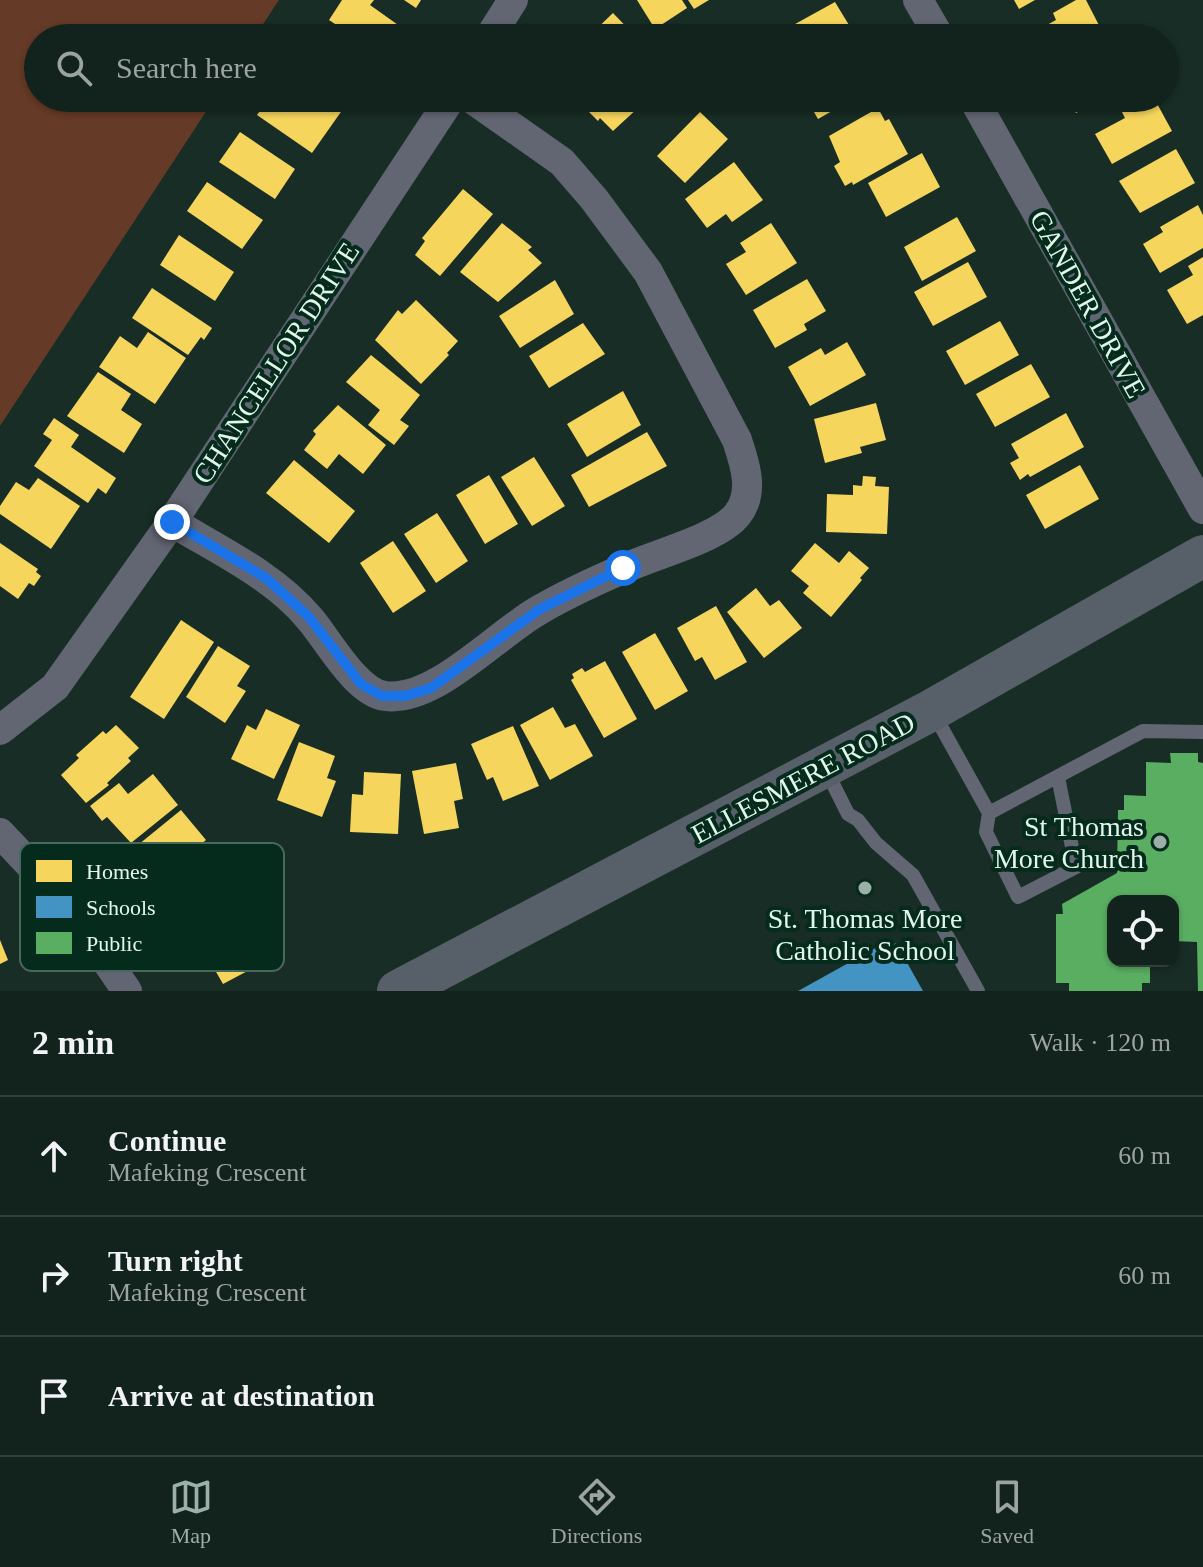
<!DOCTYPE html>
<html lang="en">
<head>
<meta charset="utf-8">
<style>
	body { margin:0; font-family:Georgia,serif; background:#1f2f29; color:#f1f3f6 }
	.controls { position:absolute; right:24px; bottom:24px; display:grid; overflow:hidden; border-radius:16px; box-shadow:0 2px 6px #0004 }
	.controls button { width:72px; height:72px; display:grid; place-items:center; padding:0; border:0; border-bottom:2px solid #313f3b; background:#12221c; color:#f1f3f6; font:40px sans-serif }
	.stop { position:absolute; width:24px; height:24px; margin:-18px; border:6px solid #1a73e8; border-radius:50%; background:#fff }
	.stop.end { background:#1a73e8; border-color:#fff; box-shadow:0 2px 8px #0008 }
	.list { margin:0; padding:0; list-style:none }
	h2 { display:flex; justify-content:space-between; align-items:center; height:104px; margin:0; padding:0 32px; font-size:34px }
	h2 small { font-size:26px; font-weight:400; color:#9ca4a3 }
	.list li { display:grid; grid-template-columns:52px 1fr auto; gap:24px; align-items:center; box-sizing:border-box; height:120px; padding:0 32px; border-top:2px solid #313f3b }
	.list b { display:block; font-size:30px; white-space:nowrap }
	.list p { margin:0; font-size:26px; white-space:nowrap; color:#9ca4a3 }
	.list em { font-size:26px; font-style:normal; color:#9ca4a3 }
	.icon { flex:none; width:44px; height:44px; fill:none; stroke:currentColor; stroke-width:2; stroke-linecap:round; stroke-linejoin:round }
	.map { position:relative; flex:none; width:1203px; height:991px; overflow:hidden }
	.search { position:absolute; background:#12221c; box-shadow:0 2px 6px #0004; left:24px; right:24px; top:24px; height:88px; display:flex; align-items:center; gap:20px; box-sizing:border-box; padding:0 28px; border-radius:44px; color:#9ca4a3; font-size:30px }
	.sheet { height:464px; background:#12221c }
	nav { display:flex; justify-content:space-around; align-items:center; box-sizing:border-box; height:112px; border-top:2px solid #313f3b; background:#12221c; font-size:22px; color:#9ca4a3 }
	nav a { display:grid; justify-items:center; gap:4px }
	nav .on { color:#9bb0a6 }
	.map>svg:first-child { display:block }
</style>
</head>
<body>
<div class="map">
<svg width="1203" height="991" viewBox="0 0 1203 991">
	<rect width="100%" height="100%" fill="#182d25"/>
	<path fill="#653a26" d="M0,0H279L254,38H38V98H215L0,426Z"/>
	<path fill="#f6d55c" d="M342,0H374L370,5L408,32L404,38H356L329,20Z
		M404,0H421L416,8Z
		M637,0H682L687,8L655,29Z
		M688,0H709L694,9Z
		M1014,0H1035L1019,9Z
		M1076,0H1086L1103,33L1093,38H1029L1027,36L1056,20L1053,13Z
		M835,2L852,30L838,38H779L777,34Z
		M613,13L637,38H587Z
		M269,98H297L310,106L315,98H326L343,109L312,153L257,115Z
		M337,98H357L351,107Z
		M575,98H630L639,107L613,131L600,118L598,121Z
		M806,98H855L818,119Z
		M1067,98H1103L1076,113Z
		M1146,98H1154L1172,131L1112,164L1095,134L1125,118L1122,112Z
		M878,108L885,121L889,119L908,154L853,185L852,182L845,186L834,166L840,162L829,136Z
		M700,112L728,139L685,183L657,156Z
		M240,132L295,169L275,199L219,162Z
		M1176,149L1195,183L1140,213L1119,181Z
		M922,153L940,187L886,217L868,183Z
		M734,162L763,200L732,222L726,214L707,228L685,199Z
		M207,182L263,220L242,249L187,211Z
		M463,189L493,214L440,276L415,255L425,241L422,238Z
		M1198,205L1203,215V248L1160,273L1143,244L1163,232L1160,227Z
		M957,217L976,251L922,281L904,247Z
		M502,223L532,247L528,250L542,263L498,302L460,272Z
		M771,223L797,263L746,295L726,264L746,252L740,243Z
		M179,235L234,272L215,301L160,265Z
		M1203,257V315L1187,324L1167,290L1193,275L1188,266Z
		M968,262L987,297L933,326L914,292Z
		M807,279L826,311L804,324L807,330L775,348L753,310Z
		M555,280L574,314L520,348L499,316Z
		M152,288L212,328L204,340L201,337L188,355L132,318Z
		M416,300L458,341L447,353L449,355L421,384L375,340L398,310L402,314Z
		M1000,321L1019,355L965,385L946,351Z
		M583,323L605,354L549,388L529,356Z
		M148,332L186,358L155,404L99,367L120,336L137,348Z
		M847,342L866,375L810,406L788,367L821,348L825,355Z
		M371,355L420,395L400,420L409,426L394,445L368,425L380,410L346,382Z
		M1031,364L1050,397L995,427L976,394Z
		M98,372L131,394L121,410L142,424L124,453L67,416Z
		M623,391L641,425L587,457L567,424Z
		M876,403L886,440L860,447L862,453L825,463L814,419Z
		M338,405L386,445L363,474L339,454L327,469L304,450L316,434L313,431Z
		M1066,413L1084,447L1030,477L1028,474L1020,480L1010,463L1019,458L1011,444Z
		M54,418L79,435L71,447L116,478L106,494L98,488L88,503L34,466L52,440L43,434Z
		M647,432L667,466L589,507L571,475Z
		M534,457L565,506L532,526L501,477Z
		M294,460L355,511L329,543L266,493Z
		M1080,465L1099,499L1045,529L1026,495Z
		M489,475L518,524L485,544L456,495Z
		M863,476L876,477L875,486L889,487L887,534L826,532L827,494L853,495V485L862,486Z
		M38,478L80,506L51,549L0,514V506L16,482L29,490Z
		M437,513L468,561L436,583L404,534Z
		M393,541L426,591L393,613L360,563Z
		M0,543L38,569L36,572L41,576L34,586L29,583L18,599L0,586Z
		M815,543L839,563L849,551L869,568L860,578L862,580L831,617L803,593L809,586L791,571Z
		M756,588L770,606L779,600L802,628L764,658L727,612Z
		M716,606L747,662L715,680L702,657L695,661L677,628Z
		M181,620L214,642L164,719L130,697Z
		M655,633L688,691L655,710L622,652Z
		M218,646L250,666L237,686L246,691L225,723L186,697Z
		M605,661L637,719L604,738L571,680L574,678L572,674L582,668L585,672Z
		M553,707L565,728L575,724L593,756L550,780L520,725Z
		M266,709L300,725L274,779L231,759L247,725L256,730Z
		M116,725L139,748L128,758L131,761L107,783L109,785L86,803L61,775L79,758L76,755L103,731L106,734Z
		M513,726L539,786L503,801L493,777L487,780L471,744Z
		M299,742L335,756L327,778L336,781L322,817L277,800Z
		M456,763L463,799L454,801L459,828L424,834L412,771Z
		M364,772L401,774L398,834L350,832L352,794L363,795Z
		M153,774L178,805L131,843L107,817L102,821L90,806L119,783L128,794Z
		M181,810L206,840L158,879L133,849Z
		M252,913L257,921L259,920L278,955L223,984L204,951L221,942L216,933Z
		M0,940L8,960L0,964Z"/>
	<path fill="#4393c3" d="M896,943L923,991H798L879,946L882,950Z"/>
	<path fill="#5aae61" d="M1170,753H1198V762L1203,763V991H1198L1197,942L1173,941V901H1113V961H1150V983H1142V991H1069V983H1056V914H1063L1062,904L1117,873L1118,810H1124V795L1146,796V762L1171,763Z"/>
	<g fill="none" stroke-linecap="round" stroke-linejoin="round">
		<path stroke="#626572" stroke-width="14" d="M934,714L989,813L1143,731L1203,732
			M826,770L848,814L858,820L876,843L913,875L978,991
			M989,813L986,832L1018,897L1076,867L1058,777"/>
		<path stroke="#626572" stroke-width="30" d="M918,0L940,38
			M489,38L513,0
			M973,98L1203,509
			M172,522C219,550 274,576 310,619C328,640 356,692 385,696C435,703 497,633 541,609C567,594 595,581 623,569C652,555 718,539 737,515C755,493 745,464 737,440L648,272L594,199L562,162L471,98
			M0,730L55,687L172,522L451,98
			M0,833L69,906L127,991"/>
		<path stroke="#575f68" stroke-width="42" d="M398,991L932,710L1203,556"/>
	</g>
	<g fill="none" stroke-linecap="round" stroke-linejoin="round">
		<path stroke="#1a73e8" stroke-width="10" d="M172,522L266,578L308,616L361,684L382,696H405L431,688L540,609L623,568"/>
	</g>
	<g fill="#9bb0a6" stroke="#052b1d" stroke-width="3">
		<circle cx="1160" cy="842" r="8"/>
		<circle cx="865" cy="888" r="8"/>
	</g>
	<g text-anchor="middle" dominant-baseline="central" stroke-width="8" stroke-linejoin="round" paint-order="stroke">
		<g font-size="28" fill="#e2f6ec" stroke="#052b1d">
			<text transform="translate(1088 304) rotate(61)">GANDER DRIVE</text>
			<text transform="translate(276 363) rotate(-57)">CHANCELLOR DRIVE</text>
			<text transform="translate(803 778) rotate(-28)">ELLESMERE ROAD</text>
		</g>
		<g font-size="28" fill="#e2f6ec" stroke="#052b1d" text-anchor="end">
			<text x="1144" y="826">St Thomas<tspan x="1144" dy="32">More Church</tspan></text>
			<text x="865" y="918" text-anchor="middle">St. Thomas More<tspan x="865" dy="32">Catholic School</tspan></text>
		</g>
	</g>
	<rect x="20" y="843" width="264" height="128" rx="12" fill="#052b1d" stroke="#47685b" stroke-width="2"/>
	<rect x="36" y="860" width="36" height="22" fill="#f6d55c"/>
	<rect x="36" y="896" width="36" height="22" fill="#4393c3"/>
	<rect x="36" y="932" width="36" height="22" fill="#5aae61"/>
	<g font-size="22" fill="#e2f6ec">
		<text x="86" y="879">Homes</text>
		<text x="86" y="915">Schools</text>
		<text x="86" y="951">Public</text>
	</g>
</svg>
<div class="controls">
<button><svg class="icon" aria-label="locate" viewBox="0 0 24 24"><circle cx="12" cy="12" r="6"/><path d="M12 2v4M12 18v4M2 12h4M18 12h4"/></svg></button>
</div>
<div class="stop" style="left:623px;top:568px"></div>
<div class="stop end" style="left:172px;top:522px"></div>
<div class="search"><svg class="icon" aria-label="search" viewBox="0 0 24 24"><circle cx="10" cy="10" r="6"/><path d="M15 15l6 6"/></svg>Search here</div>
</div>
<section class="sheet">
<h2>2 min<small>Walk · 120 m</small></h2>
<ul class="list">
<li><svg class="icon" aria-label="ahead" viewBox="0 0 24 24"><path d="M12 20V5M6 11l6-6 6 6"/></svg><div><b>Continue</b><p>Mafeking Crescent</p></div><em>60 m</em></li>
<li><svg class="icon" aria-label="right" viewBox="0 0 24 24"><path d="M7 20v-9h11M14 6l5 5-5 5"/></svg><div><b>Turn right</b><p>Mafeking Crescent</p></div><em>60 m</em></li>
<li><svg class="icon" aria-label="arrive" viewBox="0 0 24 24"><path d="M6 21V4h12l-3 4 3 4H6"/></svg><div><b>Arrive at destination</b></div></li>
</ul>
</section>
<nav>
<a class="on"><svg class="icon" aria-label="map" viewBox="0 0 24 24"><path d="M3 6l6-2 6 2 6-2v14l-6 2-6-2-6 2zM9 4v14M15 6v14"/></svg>Map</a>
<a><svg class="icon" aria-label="directions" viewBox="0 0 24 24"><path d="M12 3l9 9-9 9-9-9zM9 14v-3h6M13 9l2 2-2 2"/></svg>Directions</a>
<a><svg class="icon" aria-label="saved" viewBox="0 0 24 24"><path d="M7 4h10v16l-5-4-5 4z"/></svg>Saved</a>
</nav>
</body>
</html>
